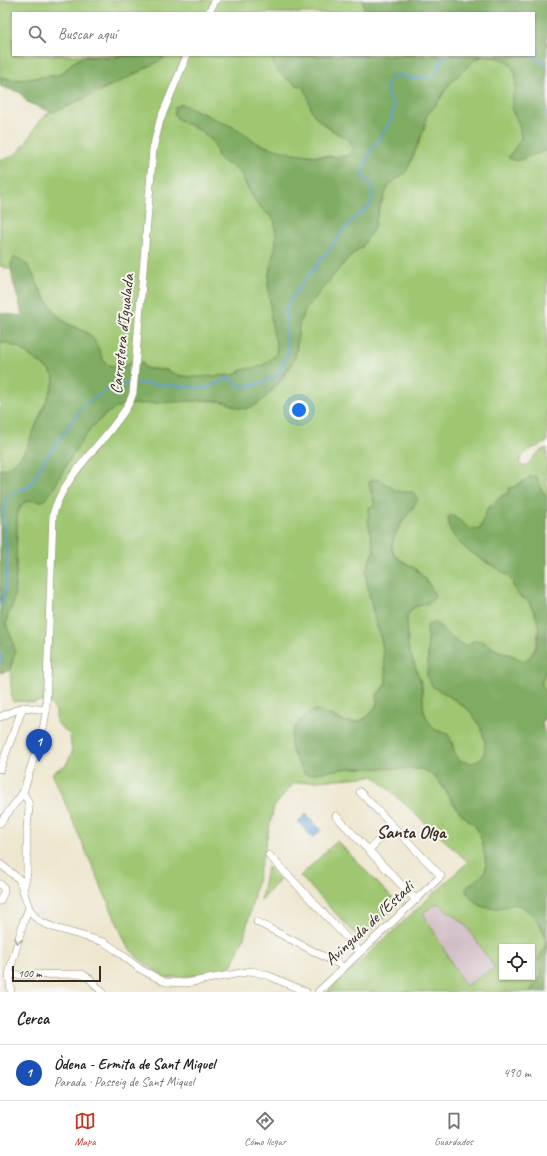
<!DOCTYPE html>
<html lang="es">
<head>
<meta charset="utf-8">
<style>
	body { margin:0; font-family:Caveat,sans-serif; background:#f2f2f2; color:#222 }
	.controls { position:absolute; right:12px; bottom:12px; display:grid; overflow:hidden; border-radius:0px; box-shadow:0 1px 3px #0004 }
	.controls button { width:36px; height:36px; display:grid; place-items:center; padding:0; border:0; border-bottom:1px solid #e0e0e0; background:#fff; color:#222; font:20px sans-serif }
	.scale { position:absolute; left:12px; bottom:10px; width:89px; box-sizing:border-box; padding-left:4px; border:2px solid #3b2a1e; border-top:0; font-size:11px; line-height:14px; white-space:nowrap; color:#3b2a1e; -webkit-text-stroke:3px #f6f6f2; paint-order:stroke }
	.you { position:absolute; left:299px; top:410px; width:14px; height:14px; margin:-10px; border:3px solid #fff; border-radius:50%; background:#1a73e8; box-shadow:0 0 0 6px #1a73e833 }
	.badge { display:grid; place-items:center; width:26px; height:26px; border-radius:50%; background:#c8321e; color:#fff; font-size:13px; font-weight:700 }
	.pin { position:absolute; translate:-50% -33px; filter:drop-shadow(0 1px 2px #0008) }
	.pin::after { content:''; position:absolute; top:21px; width:14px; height:12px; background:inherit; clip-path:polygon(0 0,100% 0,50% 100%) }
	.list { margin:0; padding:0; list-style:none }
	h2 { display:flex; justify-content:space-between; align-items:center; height:52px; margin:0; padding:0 16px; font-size:17px }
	h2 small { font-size:13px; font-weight:400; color:#767676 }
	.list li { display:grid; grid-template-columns:26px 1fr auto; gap:12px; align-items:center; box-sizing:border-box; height:56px; padding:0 16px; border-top:1px solid #e0e0e0 }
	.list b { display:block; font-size:15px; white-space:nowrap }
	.list p { margin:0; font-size:13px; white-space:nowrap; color:#767676 }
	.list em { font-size:13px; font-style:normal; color:#767676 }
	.icon { flex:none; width:22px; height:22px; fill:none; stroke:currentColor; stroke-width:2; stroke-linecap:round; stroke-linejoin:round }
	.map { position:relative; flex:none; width:547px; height:992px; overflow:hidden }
	.search { position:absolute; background:#fff; box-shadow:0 1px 3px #0004; left:12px; right:12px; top:12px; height:44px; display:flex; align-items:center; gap:10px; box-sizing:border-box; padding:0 14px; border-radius:0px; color:#767676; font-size:15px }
	.sheet { height:108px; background:#fff }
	nav { display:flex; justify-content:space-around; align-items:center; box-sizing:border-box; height:56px; border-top:1px solid #e0e0e0; background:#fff; font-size:11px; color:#767676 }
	nav a { display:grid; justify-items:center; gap:2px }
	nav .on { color:#c8321e }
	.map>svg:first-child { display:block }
</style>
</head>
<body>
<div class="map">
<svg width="547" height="992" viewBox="0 0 547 992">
	<rect width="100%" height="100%" fill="#f6f6f2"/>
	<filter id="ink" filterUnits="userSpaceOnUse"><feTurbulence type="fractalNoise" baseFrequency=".025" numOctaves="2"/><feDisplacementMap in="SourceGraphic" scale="8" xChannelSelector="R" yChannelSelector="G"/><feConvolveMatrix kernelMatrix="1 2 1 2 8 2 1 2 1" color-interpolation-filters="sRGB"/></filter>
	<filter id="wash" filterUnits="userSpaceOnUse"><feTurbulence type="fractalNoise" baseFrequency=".012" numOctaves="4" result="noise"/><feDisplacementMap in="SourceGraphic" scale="16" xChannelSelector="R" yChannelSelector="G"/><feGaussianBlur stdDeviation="0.9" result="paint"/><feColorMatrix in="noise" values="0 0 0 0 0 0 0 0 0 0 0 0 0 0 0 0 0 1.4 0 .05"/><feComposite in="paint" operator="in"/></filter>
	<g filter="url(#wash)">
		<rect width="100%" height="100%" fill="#eee7cf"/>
		<path fill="#d2bdc6" d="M436,903L466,925L496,968L465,986L422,913Z"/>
		<path fill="#9fc772" stroke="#6d7848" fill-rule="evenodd" d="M1,0H363L364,13H13V55H122C108,62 95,53 81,58C72,61 67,71 58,75L16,80L0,77V1Z
			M163,55H272C272,69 284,78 296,84C298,86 301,86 304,88C309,93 309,108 315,116C319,121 326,127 332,130C342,138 348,135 354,149L350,154L342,157L309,155L285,152L271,148L257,143L239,130L182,104L174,114L179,120L201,131L213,141L218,156L223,162L236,168L241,174L247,188L265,212L271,215L275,222L276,245L270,268L268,284L277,348L275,356L263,365L256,368L241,370L234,375L196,377L180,376L166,370L149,369L128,364L116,367L106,364L83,330L68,324L57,315L44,296L27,264L11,263L12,270L0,266V157L1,160C29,154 28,129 47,114C52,111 59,111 64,108C68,107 72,105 75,103C105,89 134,74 163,59Z
			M482,56C501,57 520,63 516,86C515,94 510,101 512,110C513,115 517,119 519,124C521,128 521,134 521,139L508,158H524L547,150V442C536,448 523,450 519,463L524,467C534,460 533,452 547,448V497C541,492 541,484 536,477C526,477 519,486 509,488V492L502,496L487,509L480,529C469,532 463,524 456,517L450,528L457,540L463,546L483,561L495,567L512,579L513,587L520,597L528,601L538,620L539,628L536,645L531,656L524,661H520L514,656L497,650L482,641H473L467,646C453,644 446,629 434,622L427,630L428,660L427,669L434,687C444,693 454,699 464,707C466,709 469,710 471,712C480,723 495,753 477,761C471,764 466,764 460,761L455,755L452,742L444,732L435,730L427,719L424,711L422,685L408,647L407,617C410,607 419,605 428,603L434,593C430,586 426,578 419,572C405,559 384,559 396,533C399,528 402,522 406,517C408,513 411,511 414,507L404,492L396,491L381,481L370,489L375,505L369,507L368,520L374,551L366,574L370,599L382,643L386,677V685L377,695C378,703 376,708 370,714C358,726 343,723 330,716C327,715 323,711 319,711C313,710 307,714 303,718C283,739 291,751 304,773L308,774L349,768L420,769C426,770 430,772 434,776C445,787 450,802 461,813C468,820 476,824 480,834C482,839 486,862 486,867C485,878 472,882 466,890C478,911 494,910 515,904C530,908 547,928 546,945C545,950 540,953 539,959C539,965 543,972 541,977C539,983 532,986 530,992H327L468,862L374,776L294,783L274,807L244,938L231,966L200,975L165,978L138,958L127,946L52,773L66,765L72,753L70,735L56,722V712L51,703L40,701L34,703L22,701L13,702L12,700L10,670L15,652L12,639L6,625L7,618L13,604L16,575L17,517L19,510L23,504L29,500L43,501C52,494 57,482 62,473C75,450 97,412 124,405C157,403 191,398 224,402C235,404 238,412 252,407C265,402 291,370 295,357C299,344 296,330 301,318C313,295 333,276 350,256L356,252L374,228L380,206L389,185L406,172L419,143L424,129L427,115L438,102L450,83L470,63ZM437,903L465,924L495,968L465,986L423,913ZM502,947H532V977H502Z
			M6,343L20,348L50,371L54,377L53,385L26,449C20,458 12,468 0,470V344Z
			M547,669V697C540,685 541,681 547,669Z
			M337,841L398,904L361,940L300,876Z
			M267,866L280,880L261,900Z"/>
		<path fill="#7fac64" stroke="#5d6b41" d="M363,0H547V150L516,161L508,158L521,139L519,124L512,110L513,94L516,87L515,72L511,65L504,59L490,57L482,56L476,59L450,83L438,102L427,115L424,129L409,166L406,172L389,185L380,206L374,228L362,247L350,256L308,306L301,319L299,327L295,356L292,363L279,382L265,398L252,407L245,409L238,408L225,402L209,400L124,405C97,412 75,450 62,473C57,482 52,494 43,501C27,500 21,499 17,517L16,575L13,604L7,618L6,624L12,639L15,652L10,670L0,673V470C12,468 20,458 26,449L53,385L54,377L50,371L20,348L6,343L0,344V313L22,316C20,298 6,273 14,257C32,261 35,283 44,297C51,308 59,319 71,326C77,329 85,330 90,335C98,343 100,355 106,364L116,367L128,364L143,362L144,367L149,369L166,370L180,376L196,377L234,375L241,370L256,368L263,365L275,356L277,348L272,327L268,284L270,268L276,245L275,222L271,216L265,212L255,201L241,174L236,168L223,162L218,156L213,141L201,131L179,120L174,114L175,107L182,104C200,113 219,120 237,129C245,133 250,140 257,143C273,151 328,160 345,156C349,155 351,153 354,149C348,135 342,138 332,130C326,126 320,121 315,116C307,107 310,94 304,88C301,86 298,86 296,84C283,78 272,69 272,55H534V13H364Z
			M122,55H163V59L120,82L94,92L64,108L55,111L51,112L29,103L26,101L21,93L0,86V77L16,80L54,76L63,73L72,63L84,57L112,59L116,58Z
			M530,477H536C541,484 541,492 547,497V669L541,681L542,685L547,697V714L542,723L544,731L547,734V992H530C532,986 539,983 541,977C543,972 539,965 539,959C540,953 545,950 546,945C547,928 530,908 515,904C493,911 479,912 466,890C469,880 484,880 486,867C486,861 482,837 478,831C474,822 465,819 459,811C448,797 439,773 420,769L349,768L308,774L304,773C294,756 283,742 298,724C303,718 308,713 315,710C336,713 351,736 372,712C377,706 378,702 377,695L386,685V677L382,643L374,617L366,578V570L374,551L368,520L369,507L375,505L369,484L370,481C380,475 388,487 397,491C402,493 408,491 413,492L418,499C411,514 397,524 393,541C391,546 392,552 395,556C399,560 404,561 408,564C420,571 431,584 435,597C430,605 419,605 411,609L407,617L408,647L421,682L424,711L427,719L435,730L448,734C454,743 452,754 460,761L472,763L480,760L484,753L485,741L481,728L471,712L454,699L433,687L429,680L427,677L428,657L427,630V626L434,622C445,629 453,644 467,646C470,644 473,640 477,640C483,640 490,647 496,650C501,652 507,654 513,656C520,658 522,664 529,658C544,644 540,616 528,601C525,597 519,597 516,593C513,587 513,581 509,577C490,560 447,548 448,517L451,515C462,519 467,533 480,529L487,509L502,496L509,492V488L515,487Z"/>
		<path fill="#5fa0d2" stroke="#4d6578" d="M306,814L321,830L313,838L298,822Z"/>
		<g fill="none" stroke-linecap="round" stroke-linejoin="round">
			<path stroke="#5fa0d2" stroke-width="2" d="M531,55L547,63
				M547,112V114
				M137,383L205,388L230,378L239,386H252L278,376L288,351L285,312L292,297L351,221L370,206L373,197L371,184L364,179L362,171L373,147L391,121L394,106L389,98L386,88L390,78L400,75L414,79L435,75L444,55
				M0,605C8,587 7,563 6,543C4,526 1,514 7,497L16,491L29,487L44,461L84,405L110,388L132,383
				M0,654L1,661L0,662"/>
		</g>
	</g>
	<g filter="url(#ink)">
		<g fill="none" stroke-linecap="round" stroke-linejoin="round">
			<defs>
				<path id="minor" d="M208,13L216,0
					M0,717L23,707L46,710
					M0,769L23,707
					M23,793L28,801L29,809L27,828V873L23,891
					M336,816L416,900
					M0,823L23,793L44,725L46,710L53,515C60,484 91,454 111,429C120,417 129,407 133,393L153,149L160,120L187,55
					M369,850L392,826
					M269,855L360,952
					M0,864L19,879L29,908L35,917L43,923L55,928L104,942L116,950L140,969L165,982L186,983L252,971L267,975L306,992
					M0,884L4,888V892L0,901
					M257,922L344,967
					M9,975L82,974L90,979L102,992
					M11,992L9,975L11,966L24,920L29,908
					M318,992L441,876L360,792"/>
			</defs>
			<use href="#minor" stroke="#948876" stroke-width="8"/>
			<use href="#minor" stroke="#fff" stroke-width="7"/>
		</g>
		<defs><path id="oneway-chevron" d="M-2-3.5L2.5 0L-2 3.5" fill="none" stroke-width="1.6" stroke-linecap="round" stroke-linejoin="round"/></defs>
		<use stroke="#a79f9a" href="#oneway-chevron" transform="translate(18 941) rotate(105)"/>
	</g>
	<g text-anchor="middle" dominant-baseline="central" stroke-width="4" stroke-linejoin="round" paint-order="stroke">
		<g font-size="17" fill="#3b2a1e" stroke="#f6f6f2">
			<text transform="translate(122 334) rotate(-84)">Carretera d'Igualada</text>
			<text transform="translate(369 923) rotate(-43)">Avinguda de l'Estadi</text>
		</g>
		<g font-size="18" font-weight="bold" fill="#3b2a1e" stroke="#f6f6f2">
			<text x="411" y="832">Santa Olga</text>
		</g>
	</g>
</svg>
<div class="controls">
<button><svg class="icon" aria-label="locate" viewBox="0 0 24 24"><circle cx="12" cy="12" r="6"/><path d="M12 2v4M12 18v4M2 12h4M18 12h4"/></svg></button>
</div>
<div class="scale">100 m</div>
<div class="you"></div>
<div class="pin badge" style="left:39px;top:762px;background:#1a4fb4">1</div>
<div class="search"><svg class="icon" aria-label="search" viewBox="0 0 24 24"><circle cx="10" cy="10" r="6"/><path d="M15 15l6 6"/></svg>Buscar aquí</div>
</div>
<section class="sheet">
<h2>Cerca<small></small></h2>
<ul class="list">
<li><span class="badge" style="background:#1a4fb4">1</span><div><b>Òdena - Ermita de Sant Miquel</b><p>Parada · Passeig de Sant Miquel</p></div><em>490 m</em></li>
</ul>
</section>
<nav>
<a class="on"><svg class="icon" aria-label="map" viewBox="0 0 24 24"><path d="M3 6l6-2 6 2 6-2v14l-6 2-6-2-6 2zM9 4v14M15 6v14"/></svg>Mapa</a>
<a><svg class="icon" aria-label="directions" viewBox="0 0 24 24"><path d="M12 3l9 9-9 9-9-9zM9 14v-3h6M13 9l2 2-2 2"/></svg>Cómo llegar</a>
<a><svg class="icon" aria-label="saved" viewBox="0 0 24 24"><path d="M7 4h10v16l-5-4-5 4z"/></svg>Guardados</a>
</nav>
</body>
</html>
